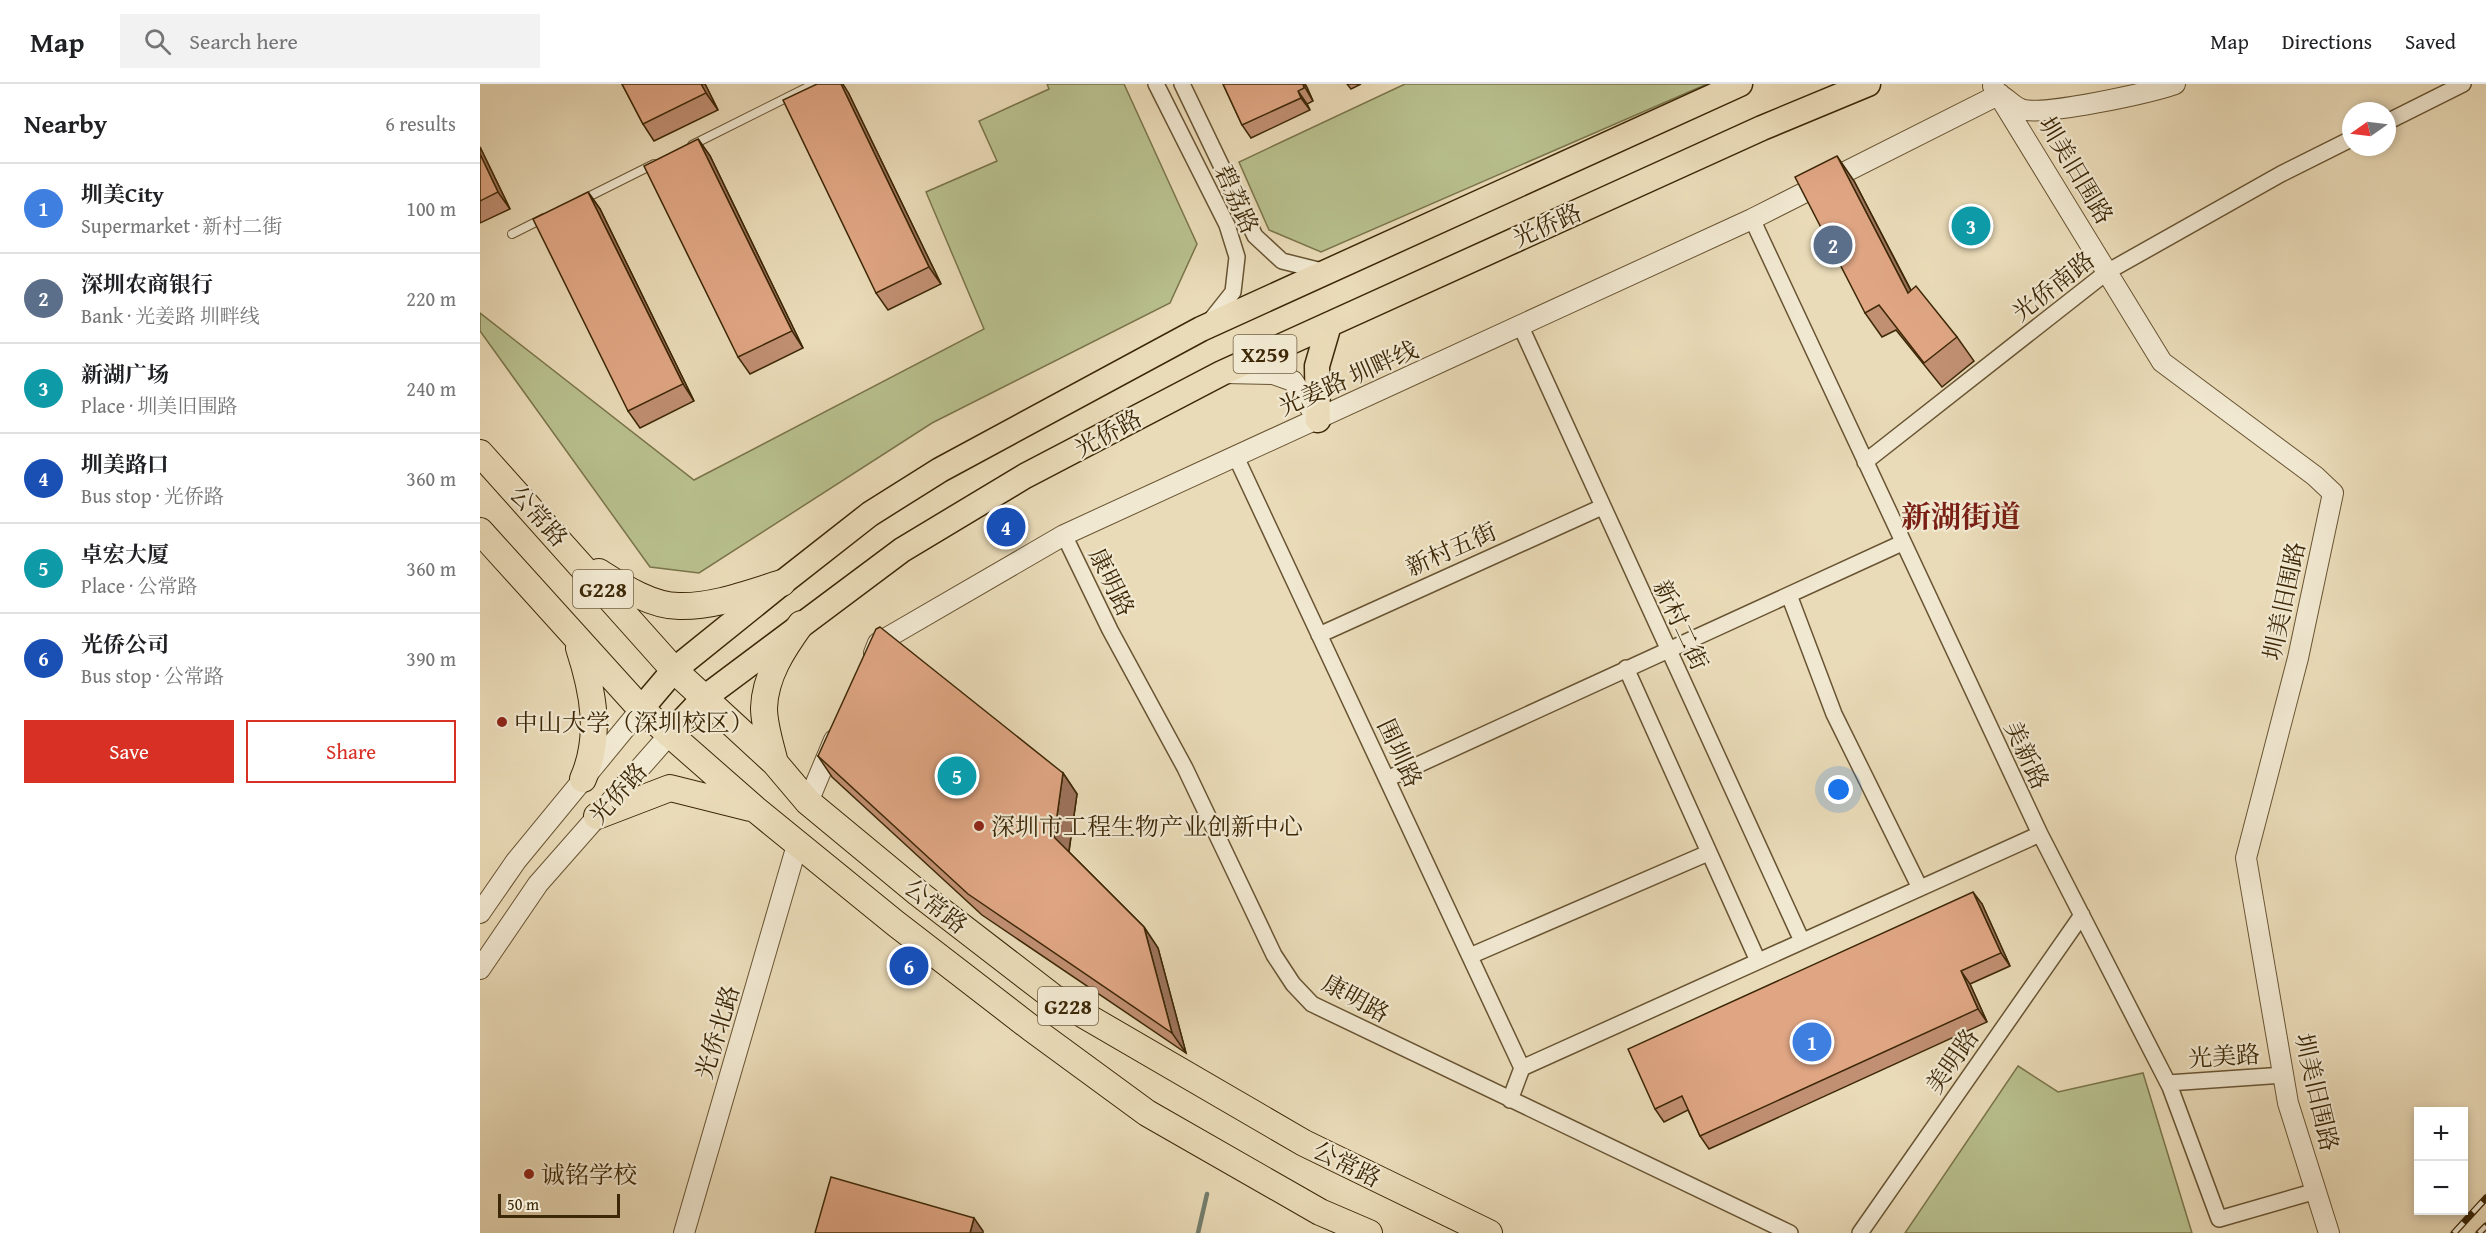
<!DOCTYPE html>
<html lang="en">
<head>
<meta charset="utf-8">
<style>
	body { margin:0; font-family:"Gentium Book Plus","Noto Serif SC",serif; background:#f2f2f2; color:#202124 }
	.controls { position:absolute; right:18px; bottom:18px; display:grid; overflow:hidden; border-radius:0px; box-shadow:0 3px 9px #0003 }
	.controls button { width:54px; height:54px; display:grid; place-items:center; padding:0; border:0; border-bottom:2px solid #e0e0e0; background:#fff; color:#202124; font:30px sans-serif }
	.compass { position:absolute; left:1862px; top:18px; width:54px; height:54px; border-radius:50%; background:#fff; box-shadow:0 3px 9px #0003; rotate:256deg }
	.scale { position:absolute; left:18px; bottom:15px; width:122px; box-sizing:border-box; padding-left:6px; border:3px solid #3c2706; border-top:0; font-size:16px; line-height:21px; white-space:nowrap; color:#3c2706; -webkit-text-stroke:4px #f1e8d1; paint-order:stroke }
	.you { position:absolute; left:1359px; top:706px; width:21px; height:21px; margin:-15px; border:4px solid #fff; border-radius:50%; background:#1a73e8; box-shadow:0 0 0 9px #1a73e833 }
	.badge { display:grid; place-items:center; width:39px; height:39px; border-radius:50%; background:#d93025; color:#fff; font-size:20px; font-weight:700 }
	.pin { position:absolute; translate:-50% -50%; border:3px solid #fff; box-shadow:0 2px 6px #0006 }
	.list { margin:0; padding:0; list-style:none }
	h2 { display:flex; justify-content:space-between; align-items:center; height:78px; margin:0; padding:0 24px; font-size:26px }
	h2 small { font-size:20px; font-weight:400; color:#757577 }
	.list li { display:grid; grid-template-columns:39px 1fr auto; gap:18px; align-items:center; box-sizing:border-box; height:90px; padding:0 24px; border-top:2px solid #e0e0e0 }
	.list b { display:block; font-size:22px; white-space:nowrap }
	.list p { margin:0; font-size:20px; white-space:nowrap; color:#757577 }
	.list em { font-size:20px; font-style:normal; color:#757577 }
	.actions { display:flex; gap:12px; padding:18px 24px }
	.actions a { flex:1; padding:14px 0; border:2px solid #d93025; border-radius:0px; text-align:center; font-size:21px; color:#d93025 }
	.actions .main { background:#d93025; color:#fff }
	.icon { flex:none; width:33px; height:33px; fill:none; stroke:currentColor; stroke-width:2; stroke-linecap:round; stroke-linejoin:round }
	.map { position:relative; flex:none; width:2006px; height:1149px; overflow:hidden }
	header { display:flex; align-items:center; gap:36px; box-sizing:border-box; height:84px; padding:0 30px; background:#fff; border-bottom:2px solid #e0e0e0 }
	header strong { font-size:28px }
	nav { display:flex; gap:33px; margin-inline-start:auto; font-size:21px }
	.search { width:420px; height:54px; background:#f2f2f2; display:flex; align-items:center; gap:15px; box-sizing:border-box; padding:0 21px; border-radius:0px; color:#757577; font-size:22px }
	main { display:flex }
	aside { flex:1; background:#fff }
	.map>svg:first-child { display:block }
</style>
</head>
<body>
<header>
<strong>Map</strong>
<div class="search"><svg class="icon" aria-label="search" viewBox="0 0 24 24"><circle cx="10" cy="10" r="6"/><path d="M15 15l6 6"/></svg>Search here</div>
<nav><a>Map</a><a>Directions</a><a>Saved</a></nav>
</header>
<main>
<aside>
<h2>Nearby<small>6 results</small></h2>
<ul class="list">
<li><span class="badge" style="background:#3f7fe0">1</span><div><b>圳美City</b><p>Supermarket · 新村二街</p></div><em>100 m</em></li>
<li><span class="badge" style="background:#5c6f8a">2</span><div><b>深圳农商银行</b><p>Bank · 光姜路 圳畔线</p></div><em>220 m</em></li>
<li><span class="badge" style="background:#0f9aa8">3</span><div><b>新湖广场</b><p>Place · 圳美旧围路</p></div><em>240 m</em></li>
<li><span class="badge" style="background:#1a4fb4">4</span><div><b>圳美路口</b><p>Bus stop · 光侨路</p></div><em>360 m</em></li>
<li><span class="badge" style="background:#0f9aa8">5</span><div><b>卓宏大厦</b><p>Place · 公常路</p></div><em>360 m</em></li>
<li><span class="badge" style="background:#1a4fb4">6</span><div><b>光侨公司</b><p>Bus stop · 公常路</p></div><em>390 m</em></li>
</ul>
<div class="actions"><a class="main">Save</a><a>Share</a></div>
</aside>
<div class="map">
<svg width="2006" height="1149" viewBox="0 0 2006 1149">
	<rect width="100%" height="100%" fill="#eadbb8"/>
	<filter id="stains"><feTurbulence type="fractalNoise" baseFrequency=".00333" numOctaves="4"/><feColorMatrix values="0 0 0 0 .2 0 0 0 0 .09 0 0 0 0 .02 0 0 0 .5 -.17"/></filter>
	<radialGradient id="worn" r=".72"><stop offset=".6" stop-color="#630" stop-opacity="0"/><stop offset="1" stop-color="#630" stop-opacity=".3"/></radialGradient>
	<path fill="#b8c08e" stroke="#7a744a" stroke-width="1.5" d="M567,0H644L717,160L690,219L452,339L219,489L170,483L0,247V229L214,396L504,245L446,108L517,77L499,37L569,5Z
		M925,0H1227L841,168L789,146L759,78Z
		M1538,982L1578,1008L1663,989L1712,1149H1425Z"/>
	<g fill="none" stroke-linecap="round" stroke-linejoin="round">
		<path stroke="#737f6e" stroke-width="4.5" d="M718,1149L727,1110"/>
		<defs>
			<path id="service" d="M212,61L334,0
				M102,116L174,80
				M32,150L64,134"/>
			<path id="minor" d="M676,0L747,141L757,173L753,208L730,237
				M702,0L775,152L802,177L846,188
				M1907,38L1983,0
				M1272,135L1560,750L1690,1003L1739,1135L1836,1107
				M1041,243L1322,857
				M756,373L1042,984
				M1385,378L1627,188L1801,90L1871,55
				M584,451L630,546L705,684L794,871L813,900L832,920L1310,1149
				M1309,511L1354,630L1440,804
				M839,551L1122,423
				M1146,584L1278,877
				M907,695L1422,459
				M990,872L1228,769
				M1688,999L1804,991
				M1030,1016L1042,984L1560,750
				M1380,1149L1602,831"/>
			<path id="tertiary" d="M1513,2L1682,278L1835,392L1853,409L1818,574L1766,774L1808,1019L1849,1149
				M1522,12C1528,16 1535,23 1541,25C1562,33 1672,8 1695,0
				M744,289L793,290L813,297L838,336
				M394,569L398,559L584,451L1272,135L1520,10
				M328,718L354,656
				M0,829L36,777L161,625
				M0,885L58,800L189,651
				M204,1149L317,761"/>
			<path id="primary" d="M838,336L837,282L849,241
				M161,625L194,586L302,499L390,430L460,386L721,245L1260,0
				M189,651L224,614L422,466L545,392L742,289L1282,44L1388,0"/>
			<path id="trunk" d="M0,369L194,586L295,679L328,718L438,809L573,913L824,1059L1009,1149
				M0,447L161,625L275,725L415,839L551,944L667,1029L840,1128L889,1149
				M119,488C141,502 171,522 199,522C234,523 269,509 302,499
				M99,564C113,607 122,652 103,695
				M295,679C291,662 284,642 284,624C285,592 303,565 321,540
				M117,732L190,704L270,724"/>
		</defs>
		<use href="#service" stroke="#685432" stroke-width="10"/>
		<use href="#minor" stroke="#685432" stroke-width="18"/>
		<use href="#tertiary" stroke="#685432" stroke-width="22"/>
		<use href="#primary" stroke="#3c2706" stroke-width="27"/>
		<use href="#trunk" stroke="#3c2706" stroke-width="28"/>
		<use href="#service" stroke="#f1e8d1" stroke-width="8"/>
		<use href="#minor" stroke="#f1e8d1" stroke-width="15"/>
		<use href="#tertiary" stroke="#f1e8d1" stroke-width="20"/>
		<use href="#primary" stroke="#eadbb8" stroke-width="24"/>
		<use href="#trunk" stroke="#eadbb8" stroke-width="26"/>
		<defs>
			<path id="rail" d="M1974,1149L2006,1114
				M1999,1149L2006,1142"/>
		</defs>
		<use href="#rail" stroke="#3c2706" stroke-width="7"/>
		<use href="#rail" stroke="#f1e8d1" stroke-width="4.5" stroke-dasharray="14" stroke-linecap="butt"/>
	</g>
	<path fill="#c18f72" stroke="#3c2706" stroke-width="1.5" d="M142,0H225L238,26L174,57L163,40Z
		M743,0H825L833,17L827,20L830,26L771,54L762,41Z
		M867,0H881L871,5Z
		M368,8L461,200L408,226L396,209Z
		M218,55L230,72L323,264L270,290L258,273Z
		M0,63L30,125L0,139Z
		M1374,97L1431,206L1477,253L1494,277L1462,303L1416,246L1402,253L1385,229Z
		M108,108L120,125L214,317L160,344L148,327Z
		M338,672L583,689L597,710L589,768L664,843L678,864L706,969L502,831L352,693Z
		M1502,820L1530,882L1490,900L1507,938L1229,1065L1220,1052L1208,1026L1184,1038L1175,1025Z"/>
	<path fill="#9d745c" stroke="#3c2706" stroke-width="1.5" d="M221,0H225L238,26L226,9Z
		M361,0H363L368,8L461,200L449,183Z
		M823,0H825L827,3L833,17Z
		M818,7L827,20L830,26L821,14Z
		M218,55L230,72L323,264L312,247Z
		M0,63L30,125L18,108L0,70Z
		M1357,72L1374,97L1445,234L1428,209Z
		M108,108L120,125L214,317L203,300Z
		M583,689L597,710L588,773L574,753Z
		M1493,808L1502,820L1530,882L1521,869Z
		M664,843L678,864L706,969L692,949Z
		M1481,887L1490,900L1507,938L1498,925Z
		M494,1134L503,1147V1149H490Z"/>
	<path fill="#e0a684" stroke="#3c2706" stroke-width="1.5" d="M142,0H221L226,9L163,40Z
		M337,0H361L449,183L396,209L303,16Z
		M743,0H823L824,4L818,7L821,14L762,41Z
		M218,55L312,247L258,273L164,82Z
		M0,70L18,108L0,117Z
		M1357,72L1428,209L1436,202L1477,253L1444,279L1399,221L1385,229L1315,93Z
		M108,108L203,300L148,327L53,135Z
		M400,543L583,689L574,753L664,843L692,949L488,810L338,672L396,545Z
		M1493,808L1521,869L1481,887L1498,925L1220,1052L1202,1012L1175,1025L1148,965Z
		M351,1093L494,1134L490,1149H335Z"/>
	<g fill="#8f2418" stroke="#f1e8d1" stroke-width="2">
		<circle cx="22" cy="638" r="6"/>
		<circle cx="499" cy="742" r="6"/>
		<circle cx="49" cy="1090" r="6"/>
	</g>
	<g text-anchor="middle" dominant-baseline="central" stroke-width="4.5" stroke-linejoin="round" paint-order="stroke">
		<g fill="#f1e8d1" stroke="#726143" stroke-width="1.5">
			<rect x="753.5" y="251" width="63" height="38" rx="4.5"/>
			<rect x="93" y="486" width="60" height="38" rx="4.5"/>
			<rect x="558" y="903" width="60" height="38" rx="4.5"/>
		</g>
		<g font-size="22" font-weight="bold" fill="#3c2706">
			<text x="785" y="270">X259</text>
			<text x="123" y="505">G228</text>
			<text x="588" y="922">G228</text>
		</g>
		<g font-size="24" fill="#3c2706" stroke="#f1e8d1">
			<text transform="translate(1596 86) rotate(59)">圳美旧围路</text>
			<text transform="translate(757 115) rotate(66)">碧荔路</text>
			<text transform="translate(1067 141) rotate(-24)">光侨路</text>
			<text transform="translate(1573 202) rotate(-38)">光侨南路</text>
			<text transform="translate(868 294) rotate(-24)">光姜路 圳畔线</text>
			<text transform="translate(628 349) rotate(-28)">光侨路</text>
			<text transform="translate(59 432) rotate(48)">公常路</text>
			<text transform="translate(971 465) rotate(-24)">新村五街</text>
			<text transform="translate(632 498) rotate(64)">康明路</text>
			<text transform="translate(1804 517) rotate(-78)">圳美旧围路</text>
			<text transform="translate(1201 541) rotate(65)">新村二街</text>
			<text transform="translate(920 669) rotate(65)">围圳路</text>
			<text transform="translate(1547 671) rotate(65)">美新路</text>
			<text transform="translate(138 709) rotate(-48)">光侨路</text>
			<text transform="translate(456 822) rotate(38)">公常路</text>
			<text transform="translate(876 914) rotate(29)">康明路</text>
			<text transform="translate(237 948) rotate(-73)">光侨北路</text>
			<text transform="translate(1744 972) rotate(-4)">光美路</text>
			<text transform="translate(1472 977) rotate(-55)">美明路</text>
			<text transform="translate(1837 1008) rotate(77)">圳美旧围路</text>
			<text transform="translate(867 1080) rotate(26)">公常路</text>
		</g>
		<g font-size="24" fill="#3c2706" stroke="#f1e8d1" text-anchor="start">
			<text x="34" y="638">中山大学（深圳校区）</text>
			<text x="511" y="742">深圳市工程生物产业创新中心</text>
			<text x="61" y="1090">诚铭学校</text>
		</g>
		<g font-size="30" font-weight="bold" fill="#7a1f14" stroke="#f1e8d1">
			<text x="1481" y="432">新湖街道</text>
		</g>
	</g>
	<rect width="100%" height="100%" filter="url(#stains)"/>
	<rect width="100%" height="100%" fill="url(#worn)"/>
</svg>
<div class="controls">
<button>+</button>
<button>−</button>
</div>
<svg class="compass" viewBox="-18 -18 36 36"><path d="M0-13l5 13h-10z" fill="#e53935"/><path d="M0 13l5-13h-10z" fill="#757577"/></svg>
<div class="scale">50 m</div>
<div class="you"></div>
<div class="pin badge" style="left:1332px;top:958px;background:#3f7fe0">1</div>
<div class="pin badge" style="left:1353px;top:161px;background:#5c6f8a">2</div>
<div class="pin badge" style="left:1491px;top:142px;background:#0f9aa8">3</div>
<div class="pin badge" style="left:526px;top:443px;background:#1a4fb4">4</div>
<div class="pin badge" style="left:477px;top:692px;background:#0f9aa8">5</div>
<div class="pin badge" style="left:429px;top:882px;background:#1a4fb4">6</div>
</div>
</main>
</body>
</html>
